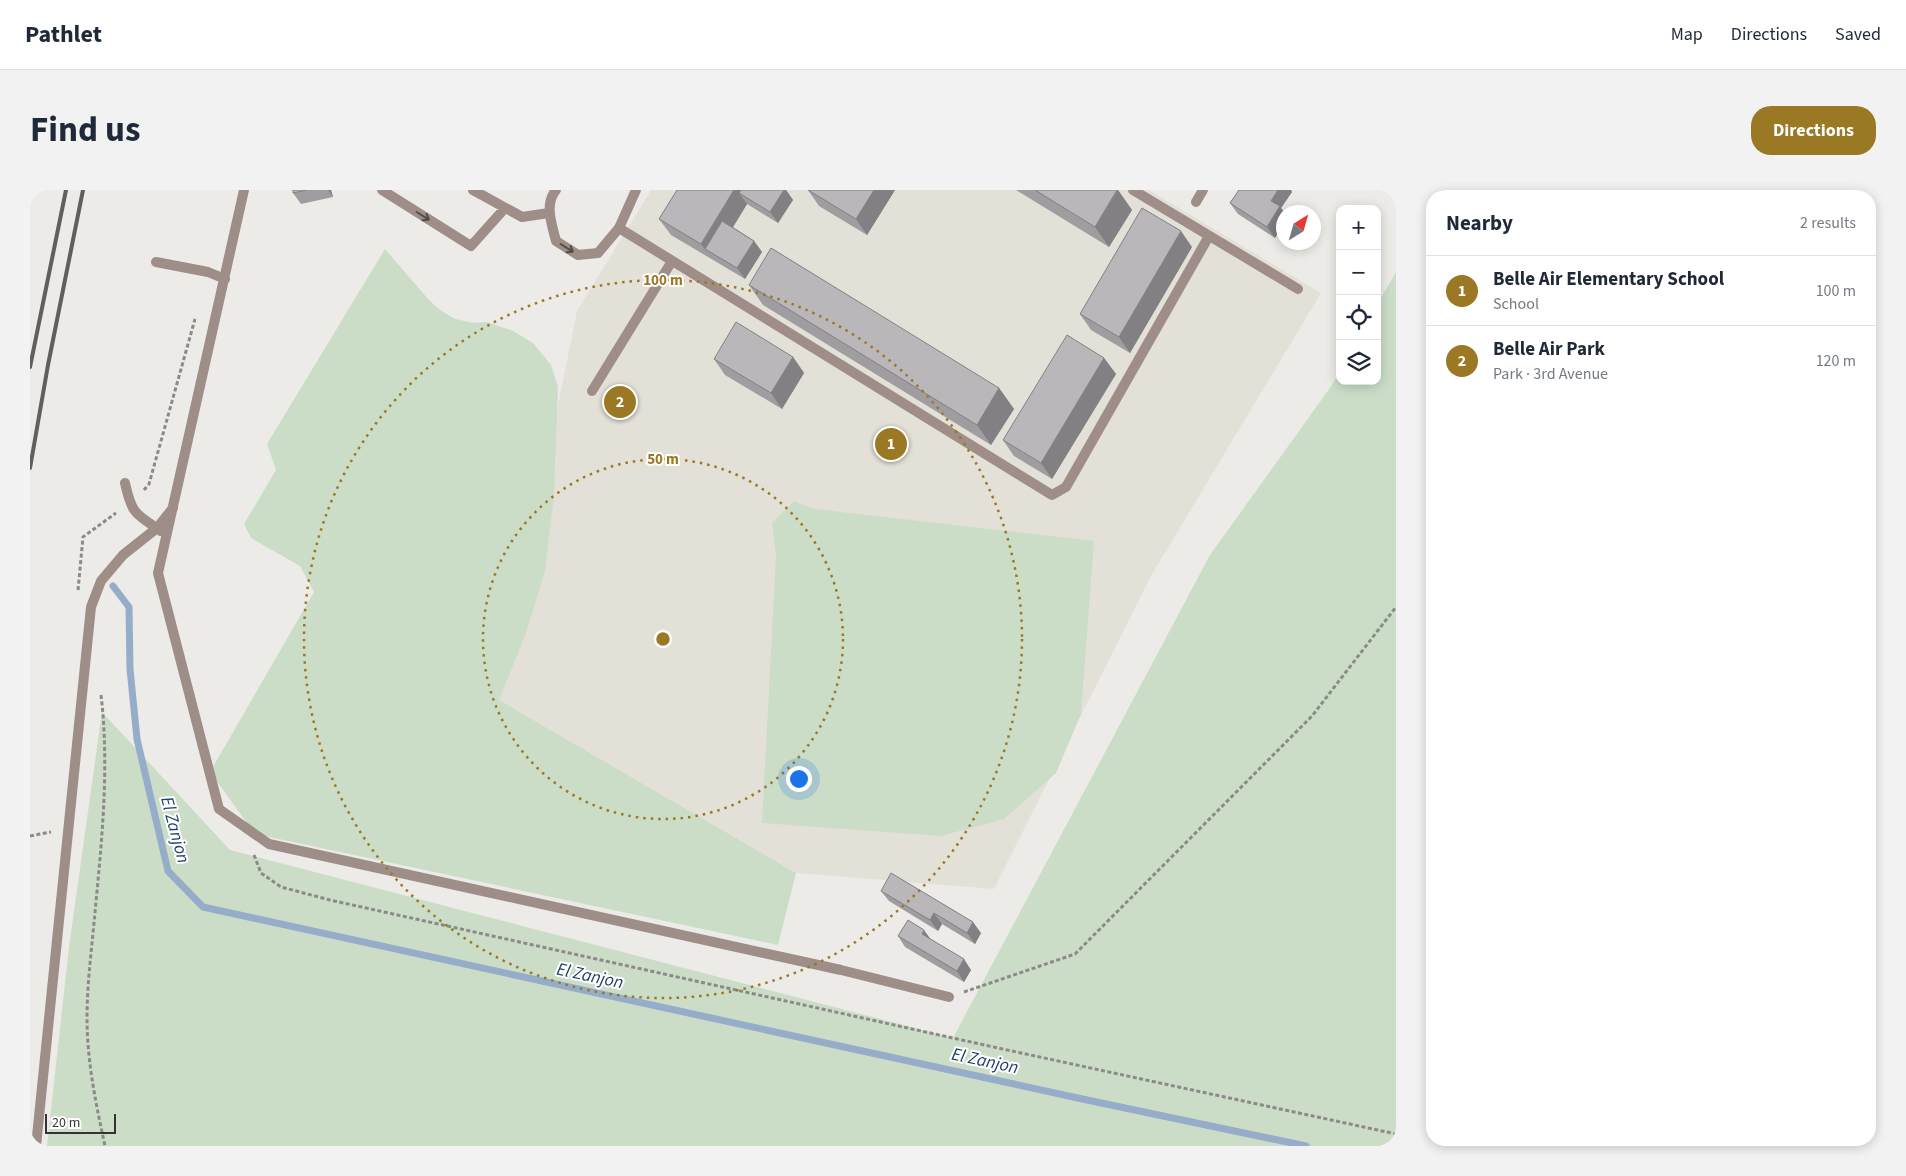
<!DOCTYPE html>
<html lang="en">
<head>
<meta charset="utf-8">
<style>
	body { margin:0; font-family:"Source Sans 3",sans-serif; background:#f2f2f3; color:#1f2937 }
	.controls { position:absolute; right:15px; top:15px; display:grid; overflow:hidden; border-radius:10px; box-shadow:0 2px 12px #0003 }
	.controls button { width:45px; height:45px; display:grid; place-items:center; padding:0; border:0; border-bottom:1px solid #e0e1e3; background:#fff; color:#1f2937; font:25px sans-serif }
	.compass { position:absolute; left:1246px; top:15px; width:45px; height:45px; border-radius:50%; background:#fff; box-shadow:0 2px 12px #0003; rotate:37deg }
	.scale { position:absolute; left:15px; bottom:12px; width:71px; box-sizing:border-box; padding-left:5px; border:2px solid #333332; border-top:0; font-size:14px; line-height:18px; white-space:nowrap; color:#333332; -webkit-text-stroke:4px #fff; paint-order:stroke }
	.you { position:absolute; left:768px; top:588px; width:18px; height:18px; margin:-12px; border:4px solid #fff; border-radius:50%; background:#1a73e8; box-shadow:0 0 0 8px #1a73e833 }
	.badge { display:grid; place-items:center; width:32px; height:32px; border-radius:50%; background:#9b7823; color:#fff; font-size:16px; font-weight:700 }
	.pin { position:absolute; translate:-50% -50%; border:2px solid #fff; box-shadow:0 1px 5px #0006 }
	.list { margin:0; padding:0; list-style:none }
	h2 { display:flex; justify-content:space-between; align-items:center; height:65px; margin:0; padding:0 20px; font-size:21px }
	h2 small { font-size:16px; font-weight:400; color:#747a83 }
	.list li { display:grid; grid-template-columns:32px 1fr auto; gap:15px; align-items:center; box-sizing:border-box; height:70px; padding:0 20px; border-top:1px solid #e0e1e3 }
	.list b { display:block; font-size:19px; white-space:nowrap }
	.list p { margin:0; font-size:16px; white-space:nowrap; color:#747a83 }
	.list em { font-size:16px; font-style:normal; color:#747a83 }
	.icon { flex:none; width:28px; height:28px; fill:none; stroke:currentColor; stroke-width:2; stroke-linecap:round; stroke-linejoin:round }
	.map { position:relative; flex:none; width:1366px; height:956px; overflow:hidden; border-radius:20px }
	header { display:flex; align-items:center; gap:30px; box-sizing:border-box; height:70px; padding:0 25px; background:#fff; border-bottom:1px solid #e0e1e3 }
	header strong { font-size:24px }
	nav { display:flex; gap:28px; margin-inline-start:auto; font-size:18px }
	.intro { display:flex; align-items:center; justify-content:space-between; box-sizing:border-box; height:120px; padding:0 30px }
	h1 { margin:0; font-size:35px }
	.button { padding:12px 22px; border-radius:20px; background:#9b7823; color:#fff; font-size:18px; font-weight:700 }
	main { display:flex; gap:30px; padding:0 30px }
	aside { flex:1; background:#fff; border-radius:20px; box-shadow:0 2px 12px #0003 }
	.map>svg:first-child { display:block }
</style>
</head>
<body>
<header>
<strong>Pathlet</strong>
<nav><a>Map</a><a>Directions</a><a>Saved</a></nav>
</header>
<div class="intro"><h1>Find us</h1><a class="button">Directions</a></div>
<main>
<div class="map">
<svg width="1366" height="956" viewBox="0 0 1366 956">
	<rect width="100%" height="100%" fill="#ecebe8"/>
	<path fill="#e3e1d7" d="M621,0H1119L1291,103L1121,386L964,699L766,683L469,510L547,121Z"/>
	<path fill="#cbddc7" d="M355,59L399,110L410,120L425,129L444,133L457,132L483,141L503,153L521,175L528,197L524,305L515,381L495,446L469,510L766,683L748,755L225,644L180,582L284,402L270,376L221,348L214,334L246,280L237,254Z
		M1366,82V956H17L39,757L72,522L200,660L923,848L1180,365L1302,195L1310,181V191H1347V115Z
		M764,311L785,319L1064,351L1051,524L1026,583L974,629L911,646L732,633L746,365L742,333Z"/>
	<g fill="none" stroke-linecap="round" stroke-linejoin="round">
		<path stroke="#96adc9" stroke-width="7" d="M83,396L99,417L100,479L107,549L138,681L173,717L1057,910L1276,956"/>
		<path stroke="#8b8a88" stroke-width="3" stroke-dasharray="4 2.5" stroke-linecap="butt" d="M114,300L119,294L165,129
			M48,400L53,347L86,323
			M71,505C80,580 71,658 64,733C61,765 57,796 57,828C57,872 66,914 75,956
			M0,646L21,642
			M224,665L231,683L251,697L300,710L968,858L1366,944
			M934,802L1045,764L1282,526L1366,417"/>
		<path stroke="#9e8e87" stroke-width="10" d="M352,0L441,56L475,18
			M443,0L492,27L519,23
			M1103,0L1268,99
			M589,38L1022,305L1036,297L1179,46
			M126,72L178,82L195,89
			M562,201L642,71
			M95,293C102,325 106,324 131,341
			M6,956L61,417L71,391L93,365L127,338L143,318"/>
		<path stroke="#9e8e87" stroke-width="10" d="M214,0L128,383L189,619L239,654L811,780L919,807
			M526,0C514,14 522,35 526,51L548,65L568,63L589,38L606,0
			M1166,12L1173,0"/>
		<path stroke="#5f5f5d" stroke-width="4" d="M0,177L36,0
			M0,278L18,175L53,0"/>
	</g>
	<path fill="#a09da0" d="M263,0H301L303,7L271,14L263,3Z
		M647,0H756L763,10L748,33L717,14L703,37L724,51L732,62L715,89L641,45L629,29Z
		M778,0H865L837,45L789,16Z
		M986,0H1088L1102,20L1079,57Z
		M1209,0H1261L1262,2L1251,18L1254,22L1245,48L1208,24L1200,13Z
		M1162,57L1100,163L1061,140L1050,124Z
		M719,95L969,198L984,219L961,255L733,115Z
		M763,167L774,183L752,219L695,185L684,169Z
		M1074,168L1086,184L1022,289L984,266L973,250Z
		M851,701L951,743L945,754L912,734L908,741L859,711Z
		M868,746L941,780L934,792L875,757Z"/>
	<path fill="#828082" d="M298,0H301L303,7Z
		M704,0H725L709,3L717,14L686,65L675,59L683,70L671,54Z
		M754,0H756L763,10L748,33L740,22Z
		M844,0H865L837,45L826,29Z
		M1088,0L1102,20L1079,57L1065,37Z
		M1248,0H1261L1262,2L1251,18L1254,22V34L1245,48L1237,37L1241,11Z
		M1151,41L1162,57L1100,163L1089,147Z
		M724,51L732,62L715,89L707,78Z
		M763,167L774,183L752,219L741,203Z
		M1074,168L1086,184L1022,289L1011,273Z
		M969,198L984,219L961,255L947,235Z
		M904,723L912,734L908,741L900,730Z
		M943,732L951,743L945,754L937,743Z
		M894,740L902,751L892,744Z
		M934,769L941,780L934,792L927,781Z"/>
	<path fill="#bab7ba" stroke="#828082" d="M263,0H276L263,3Z
		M647,0H704L671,54L629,29Z
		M711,0H754L740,22L709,3Z
		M778,0H844L826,29Z
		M1005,0H1087L1065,37Z
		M1209,0H1248L1241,11L1250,16L1237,37L1200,13Z
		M1112,18L1151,41L1089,147L1050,124Z
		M692,31L724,51L707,78L675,59Z
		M741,58L969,198L947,235L719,95Z
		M706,132L763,167L741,203L684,169Z
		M1037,145L1074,168L1011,273L973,250Z
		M861,683L943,732L937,743L904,723L900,730L851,701Z
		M878,730L894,740L892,744L934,769L927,781L868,746Z"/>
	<defs><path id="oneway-shaft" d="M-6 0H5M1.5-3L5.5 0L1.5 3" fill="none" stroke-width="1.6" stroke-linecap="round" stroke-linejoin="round" transform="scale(1.25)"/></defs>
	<g stroke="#534e4c">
		<use href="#oneway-shaft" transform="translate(393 26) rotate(32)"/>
		<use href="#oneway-shaft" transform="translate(537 58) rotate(32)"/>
	</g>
	<g fill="none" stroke="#9b7823" stroke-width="2.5" stroke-dasharray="2.5 5">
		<circle cx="633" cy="449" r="180"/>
		<circle cx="633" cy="449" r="359"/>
	</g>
	<g text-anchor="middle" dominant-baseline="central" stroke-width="4" stroke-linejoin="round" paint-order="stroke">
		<g font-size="18" font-style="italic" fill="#204168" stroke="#fff">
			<text transform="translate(145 640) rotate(75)">El Zanjon</text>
			<text transform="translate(560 786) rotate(12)">El Zanjon</text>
			<text transform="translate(955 871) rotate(12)">El Zanjon</text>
		</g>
	</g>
	<circle cx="633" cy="449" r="8" fill="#9b7823" stroke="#fff" stroke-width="2.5"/>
	<g font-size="15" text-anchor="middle" font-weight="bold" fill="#9b7823" stroke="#fff" stroke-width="4" stroke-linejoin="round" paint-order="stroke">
		<text x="633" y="95">100 m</text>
		<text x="633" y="274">50 m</text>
	</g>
</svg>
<div class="controls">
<button>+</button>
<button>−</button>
<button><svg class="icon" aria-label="locate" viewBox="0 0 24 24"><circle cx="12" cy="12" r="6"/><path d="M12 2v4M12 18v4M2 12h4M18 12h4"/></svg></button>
<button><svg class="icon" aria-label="layers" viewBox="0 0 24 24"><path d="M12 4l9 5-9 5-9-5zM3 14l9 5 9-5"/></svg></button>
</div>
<svg class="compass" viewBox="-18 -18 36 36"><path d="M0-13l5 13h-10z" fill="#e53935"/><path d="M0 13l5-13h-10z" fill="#747a83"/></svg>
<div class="scale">20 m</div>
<div class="you"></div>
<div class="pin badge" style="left:861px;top:254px">1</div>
<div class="pin badge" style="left:590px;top:212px">2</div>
</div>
<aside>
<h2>Nearby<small>2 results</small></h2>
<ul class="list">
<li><span class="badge">1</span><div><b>Belle Air Elementary School</b><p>School</p></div><em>100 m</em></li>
<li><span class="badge">2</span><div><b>Belle Air Park</b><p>Park · 3rd Avenue</p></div><em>120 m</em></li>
</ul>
</aside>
</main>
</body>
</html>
